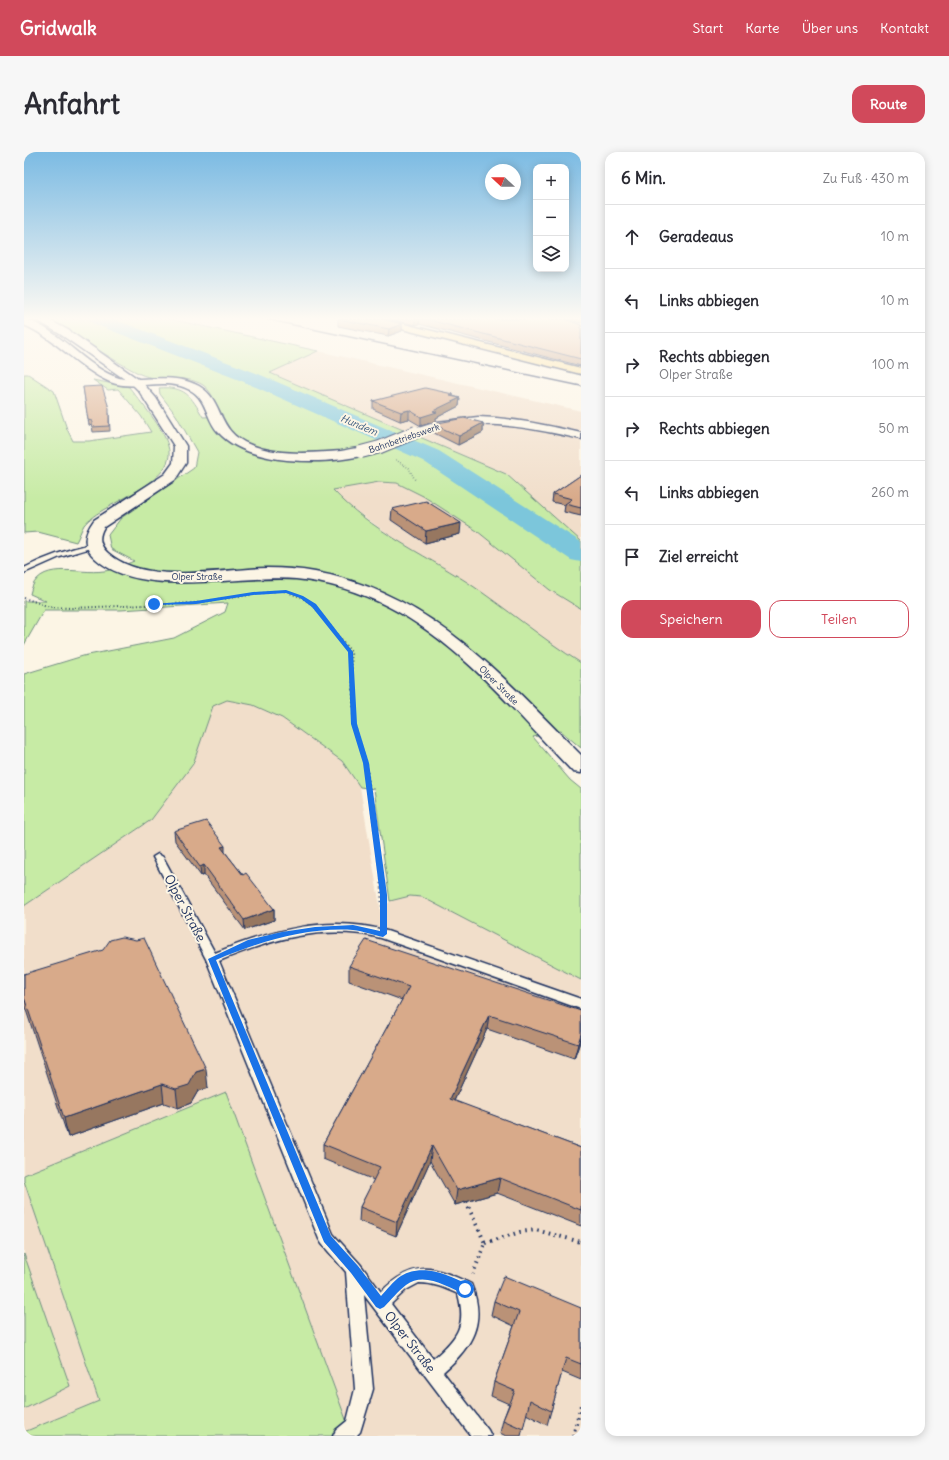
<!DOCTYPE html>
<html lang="de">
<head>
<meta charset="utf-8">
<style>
	body { margin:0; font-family:Delius,sans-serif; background:#f7f7f7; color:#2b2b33 }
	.controls { position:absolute; right:12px; top:12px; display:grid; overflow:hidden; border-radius:8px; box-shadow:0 2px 10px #0003 }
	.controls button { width:36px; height:36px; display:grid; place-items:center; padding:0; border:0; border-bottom:1px solid #e1e1e2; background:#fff; color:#2b2b33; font:20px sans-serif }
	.compass { position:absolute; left:461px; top:12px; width:36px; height:36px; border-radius:50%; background:#fff; box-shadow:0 2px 10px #0003; rotate:292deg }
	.stop { position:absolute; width:12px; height:12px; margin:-9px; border:3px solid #1a73e8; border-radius:50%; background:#fff }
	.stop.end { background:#1a73e8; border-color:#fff; box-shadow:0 1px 4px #0008 }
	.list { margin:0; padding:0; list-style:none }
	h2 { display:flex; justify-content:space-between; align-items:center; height:52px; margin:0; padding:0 16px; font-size:17px }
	h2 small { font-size:13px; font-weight:400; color:#7c7c81 }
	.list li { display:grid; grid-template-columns:26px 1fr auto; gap:12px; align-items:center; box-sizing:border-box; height:64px; padding:0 16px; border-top:1px solid #e1e1e2 }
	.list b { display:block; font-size:15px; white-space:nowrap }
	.list p { margin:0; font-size:13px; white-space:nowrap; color:#7c7c81 }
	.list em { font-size:13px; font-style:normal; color:#7c7c81 }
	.actions { display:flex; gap:8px; padding:12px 16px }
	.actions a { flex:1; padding:9px 0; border:1px solid #d1495b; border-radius:12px; text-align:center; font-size:14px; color:#d1495b }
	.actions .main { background:#d1495b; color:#fff }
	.icon { flex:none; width:22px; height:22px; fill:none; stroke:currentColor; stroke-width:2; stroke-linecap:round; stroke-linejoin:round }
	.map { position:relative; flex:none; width:557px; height:1284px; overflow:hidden; border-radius:12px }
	header { display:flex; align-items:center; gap:24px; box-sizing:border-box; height:56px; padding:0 20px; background:#d1495b; color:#fff }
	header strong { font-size:19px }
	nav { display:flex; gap:22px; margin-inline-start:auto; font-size:14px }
	.intro { display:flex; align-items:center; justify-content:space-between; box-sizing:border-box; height:96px; padding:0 24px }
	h1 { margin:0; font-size:28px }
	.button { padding:10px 18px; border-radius:12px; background:#d1495b; color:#fff; font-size:14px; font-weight:700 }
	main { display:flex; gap:24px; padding:0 24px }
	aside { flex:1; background:#fff; border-radius:12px; box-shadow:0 2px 10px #0003 }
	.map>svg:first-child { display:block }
</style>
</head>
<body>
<header>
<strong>Gridwalk</strong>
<nav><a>Start</a><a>Karte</a><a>Über uns</a><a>Kontakt</a></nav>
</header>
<div class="intro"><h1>Anfahrt</h1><a class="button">Route</a></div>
<main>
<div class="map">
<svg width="557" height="1284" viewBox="0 0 557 1284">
	<rect width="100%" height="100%" fill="#fcf5e5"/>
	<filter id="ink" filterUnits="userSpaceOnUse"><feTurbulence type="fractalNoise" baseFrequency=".025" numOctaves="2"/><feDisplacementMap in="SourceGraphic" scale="8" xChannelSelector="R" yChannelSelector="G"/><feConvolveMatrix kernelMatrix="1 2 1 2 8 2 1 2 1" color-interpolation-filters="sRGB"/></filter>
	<g filter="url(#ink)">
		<path fill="#f1deca" d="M294,199L557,259V389L482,322L245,221Z
			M355,330L373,331L399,344L453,379L526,438L557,457V511L525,491L444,431L368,385L320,350L309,337Z
			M203,548L229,553L258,566L318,609L336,635L357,761L366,749L386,744L398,745L557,828V1284H328L202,940L0,1023V754L127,668L169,612L189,553Z
			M0,1029L75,1249L0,1280Z"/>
		<path fill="#c7eba5" stroke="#718d82" d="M24,167H145L294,199L246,221L482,322L557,389V457L526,438L453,379L399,344L373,331L355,330L309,338C346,378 398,401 443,430C482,456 517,486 557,511V596L537,579L509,585L546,628L557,637V828L398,745L386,744L366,749L350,637L336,635L318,609L258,566L229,553L203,548L189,554L169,612L127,668L0,754V522L59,504L150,486L201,460L204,451L97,458H20L0,493V449H22L6,442C13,406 54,423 80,419C90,418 100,413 110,409L87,397L84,383L97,366L170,316L173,300L152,263L136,242L135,236C161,234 167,244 179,265L199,264C193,255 188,239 179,233C159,221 135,231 116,222C84,206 55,184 24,167Z
			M0,222H4L30,239L43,277L49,289H65L127,280L117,264L94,237L84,238L69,228L105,235C117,251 139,275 144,294C155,332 79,349 60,373C57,378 55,385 52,390L14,380L0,381Z
			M202,940L328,1284H0V1280L75,1249L0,1029V1023Z
			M0,1102L46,1234L0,1257Z"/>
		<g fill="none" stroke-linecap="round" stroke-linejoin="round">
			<path fill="#7bc6db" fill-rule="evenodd" d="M65,167H89L232,221L415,299L557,390V410L547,408L399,309L218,229L68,171Z"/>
			<defs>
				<path id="lane" d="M68,392L70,393V395L36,405L0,421V416C22,405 44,397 68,392Z
					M134,702L139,705L191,801C245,779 305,762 363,779L557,847V857L357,786C300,772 248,787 195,809L309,1082L336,1112L357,1140C390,1107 409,1114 447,1132C463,1170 448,1195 419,1220L464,1278L467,1284H447L340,1143L349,1237L336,1280L332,1284H309L312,1278L323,1269L331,1237L322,1120L298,1092L295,1087L182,807L129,705ZM395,1131C410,1131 421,1136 434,1142C443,1174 433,1186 409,1207L367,1152L382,1138Z"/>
				<path id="street" d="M0,167C37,177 60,215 95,226C101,228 109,227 116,227C135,226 157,224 175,234C201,249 191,279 227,293C255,304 289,301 317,299C325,298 338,293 343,300L341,303C301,313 224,314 194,280C182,267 183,247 166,238C141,224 112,240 86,230C55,217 33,187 0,173Z
					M454,265C490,266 523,273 557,281V287C517,278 476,269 434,274C420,275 406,280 392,283L386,280L388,278L413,270Z"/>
				<path id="secondary" d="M11,167H23L44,178L117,229L132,246L162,294V311L151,328L80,375C74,385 75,393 84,401C122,434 197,417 243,416C259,416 275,417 291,420C406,440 479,525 557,603V621L549,620C493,562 438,493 365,455C336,440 304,430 272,427C215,422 118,448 72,407C57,394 60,382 70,368L141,322L149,311L150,294L115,239L109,233L36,182Z"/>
				<path id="primary" d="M344,167H360L557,216V222L346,169Z"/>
			</defs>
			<use href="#lane" stroke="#1b2f5e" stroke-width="3"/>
			<use href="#street" stroke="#1b2f5e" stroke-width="3"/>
			<use href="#secondary" stroke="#1b2f5e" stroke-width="3"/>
			<use href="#primary" stroke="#1b2f5e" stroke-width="3"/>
			<path stroke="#1b2f5e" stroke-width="1.5" stroke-dasharray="0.5 2" stroke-linecap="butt" d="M372,308L385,316L391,328"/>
			<path stroke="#1b2f5e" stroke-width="2" stroke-dasharray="1 2.5" stroke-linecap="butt" d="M260,439L277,445L290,454L327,500L329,539
				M0,446L26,455L47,456L172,451L253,439"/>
			<path stroke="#1b2f5e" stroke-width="2.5" stroke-dasharray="1 3" stroke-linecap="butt" d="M329,538L330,572L342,611L358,732"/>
			<path stroke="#1b2f5e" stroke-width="3" stroke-dasharray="1 3.5" stroke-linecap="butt" d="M357,731L359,767"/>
			<path stroke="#1b2f5e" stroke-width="4" stroke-dasharray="1.5 4.5" stroke-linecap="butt" d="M442,1050L461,1091L449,1122
				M461,1091L496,1080L512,1078L557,1090
				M549,1284L557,1253"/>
			<use href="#lane" fill="#fcf5e5" fill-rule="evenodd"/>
			<use href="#street" fill="#fcf5e5" fill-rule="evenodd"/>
			<use href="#secondary" fill="#fcf5e5" fill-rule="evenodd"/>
			<use href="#primary" fill="#fadf96" fill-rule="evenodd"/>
			<path stroke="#1b2f5e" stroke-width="1.5" d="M241,167L557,234"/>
			<defs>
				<path id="street-bridge" d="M337,300L356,295L392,280"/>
			</defs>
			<use href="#street-bridge" stroke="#1b2f5e" stroke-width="14" stroke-linecap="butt"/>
			<use href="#street-bridge" stroke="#fcf5e5" stroke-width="12"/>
		</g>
		<path fill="#ba9277" stroke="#1b2f5e" d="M314,167L378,172V179L364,184L314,174Z
			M366,167H541L557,173V214L395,172L391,173Z
			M543,167H557V171Z
			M59,235L85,261L86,279L69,280L68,274L65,273Z
			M429,242V244L436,246L435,254L412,266V269L397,274L385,267L376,269L349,257V249Z
			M459,271V280L434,293L408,280L409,272Z
			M557,323V364L540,360L541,353L528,350L529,342Z
			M368,357L436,382L401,391L367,368Z
			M150,679L201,700L219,723L250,757V768L221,778L180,723L177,724L151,689Z
			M325,814L557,859V887L550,907L463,877L430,949L557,996V1074L473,1041L431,1053L406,1009L372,1084L335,1069L336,1055L350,1028L299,1007V992L378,848L325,829Z
			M0,822L184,936L174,939L167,951L154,956L140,951L44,985L0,852Z
			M470,1149L557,1156V1228L538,1220L523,1273L502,1262L497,1284H482L476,1281L479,1268L485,1252L467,1244L470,1230L490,1174L467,1163Z"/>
		<path fill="#977761" stroke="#1b2f5e" d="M391,167H396L395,172L391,173Z
			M378,172V179L364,184L365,177Z
			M429,242L428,250L436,246L435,254L412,266V269L397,274V265L409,259L426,244Z
			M385,258V267L376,269L377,260Z
			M459,271V280L434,293L435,284Z
			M437,371L436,382L401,391L402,379Z
			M201,694V704L197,695Z
			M180,713V723L177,724L176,715Z
			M250,757V768L221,778L220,768Z
			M465,863L463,877L424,962L426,947Z
			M557,882V887L550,907L554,892Z
			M182,917L184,936L174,939L167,951L154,956L152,937L172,920Z
			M138,932L140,951L44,985L40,966Z
			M408,994L406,1009L372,1084L373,1070Z
			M476,1026L473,1041L431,1053L433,1038Z"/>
		<path fill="#d8aa8a" stroke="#1b2f5e" d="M314,167H359L378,172L365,177Z
			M401,167H541L557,173V207Z
			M78,234L85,256V274L68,275V269L64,268L59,235Z
			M401,236L429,242L426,244L436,246L409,259L413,260L397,265L385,258L377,260L349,249Z
			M440,266L459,271L435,284L409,272Z
			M557,323V356L541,352L548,347L529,342Z
			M402,349L437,371L402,379L368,357Z
			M182,669L201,694L197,695L219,723L222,721L250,757L220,768L180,713L176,715L150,679Z
			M98,785L112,788L120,786L182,917L172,920L165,933L152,937L138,932L40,966L0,845V822L79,798L86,788Z
			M342,788L557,859V882L554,892L465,863L426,947L557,996V1058L476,1026L433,1038L408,994L373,1070L336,1055L356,1015L299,992L385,835L325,814Z
			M480,1124L557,1156V1212L542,1206L527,1259L506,1248L499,1277L479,1268L491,1239L470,1230L495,1160L470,1149Z"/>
	</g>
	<linearGradient id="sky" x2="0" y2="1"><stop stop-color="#7cbbe3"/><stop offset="0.48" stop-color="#fefaf3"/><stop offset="1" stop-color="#fefaf3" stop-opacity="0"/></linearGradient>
	<rect width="557" height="347" fill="url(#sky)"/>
	<path fill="#1a73e8" d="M262,438L279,444L292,452L329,500L333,572L345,611L354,676L363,743V782L359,785C350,783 339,779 329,778C283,775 234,790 192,808L307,1084L334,1114L357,1144C363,1138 369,1129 377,1124C399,1111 424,1123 445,1133L446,1137L445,1140L441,1142C423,1135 400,1119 382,1133C374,1139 367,1148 360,1155L356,1157L352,1155L327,1121L300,1090L184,807L224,788L258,780L291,775L329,773L356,779V743L339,611L327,572L324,500L288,455L276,446L262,441L229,443L172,452L130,453L128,452L172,449L229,440Z"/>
	<g text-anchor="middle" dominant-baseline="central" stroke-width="4" stroke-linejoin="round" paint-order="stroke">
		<g font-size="9" fill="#1b2f5e" stroke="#fcf5e5">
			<text transform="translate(380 286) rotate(-19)">Bahnbetriebswerk</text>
			<text x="173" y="424">Olper Straße</text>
			<text transform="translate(475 533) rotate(45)">Olper Straße</text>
		</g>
		<g font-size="10" font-style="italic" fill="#33557d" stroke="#fcf5e5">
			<text transform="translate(335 273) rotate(23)">Hundem</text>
		</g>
		<g font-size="13" fill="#1b2f5e" stroke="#fcf5e5">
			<text transform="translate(161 756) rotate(62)">Olper Straße</text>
			<text transform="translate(386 1190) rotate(52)">Olper Straße</text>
		</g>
	</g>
</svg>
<div class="controls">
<button>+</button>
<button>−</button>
<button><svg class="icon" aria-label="layers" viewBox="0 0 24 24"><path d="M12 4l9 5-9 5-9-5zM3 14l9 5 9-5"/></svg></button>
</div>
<svg class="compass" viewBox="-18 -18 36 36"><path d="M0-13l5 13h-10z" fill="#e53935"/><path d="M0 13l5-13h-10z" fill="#7c7c81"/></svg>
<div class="stop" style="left:441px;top:1137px"></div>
<div class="stop end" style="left:130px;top:452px"></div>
</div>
<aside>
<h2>6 Min.<small>Zu Fuß · 430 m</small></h2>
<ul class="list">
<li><svg class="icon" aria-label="ahead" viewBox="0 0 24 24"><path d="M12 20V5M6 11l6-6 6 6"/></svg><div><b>Geradeaus</b></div><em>10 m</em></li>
<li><svg class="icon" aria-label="left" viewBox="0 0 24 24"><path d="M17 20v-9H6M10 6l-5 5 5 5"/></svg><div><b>Links abbiegen</b></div><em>10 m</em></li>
<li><svg class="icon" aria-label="right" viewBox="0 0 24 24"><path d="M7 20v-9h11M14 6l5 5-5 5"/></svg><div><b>Rechts abbiegen</b><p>Olper Straße</p></div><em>100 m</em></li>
<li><svg class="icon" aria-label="right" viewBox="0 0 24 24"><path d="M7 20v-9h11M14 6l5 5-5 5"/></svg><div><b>Rechts abbiegen</b></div><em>50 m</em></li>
<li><svg class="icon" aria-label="left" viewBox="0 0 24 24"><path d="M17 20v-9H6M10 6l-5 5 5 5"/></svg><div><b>Links abbiegen</b></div><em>260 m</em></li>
<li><svg class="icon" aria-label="arrive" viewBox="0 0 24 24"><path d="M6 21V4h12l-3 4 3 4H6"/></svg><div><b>Ziel erreicht</b></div></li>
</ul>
<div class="actions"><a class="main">Speichern</a><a>Teilen</a></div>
</aside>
</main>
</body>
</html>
